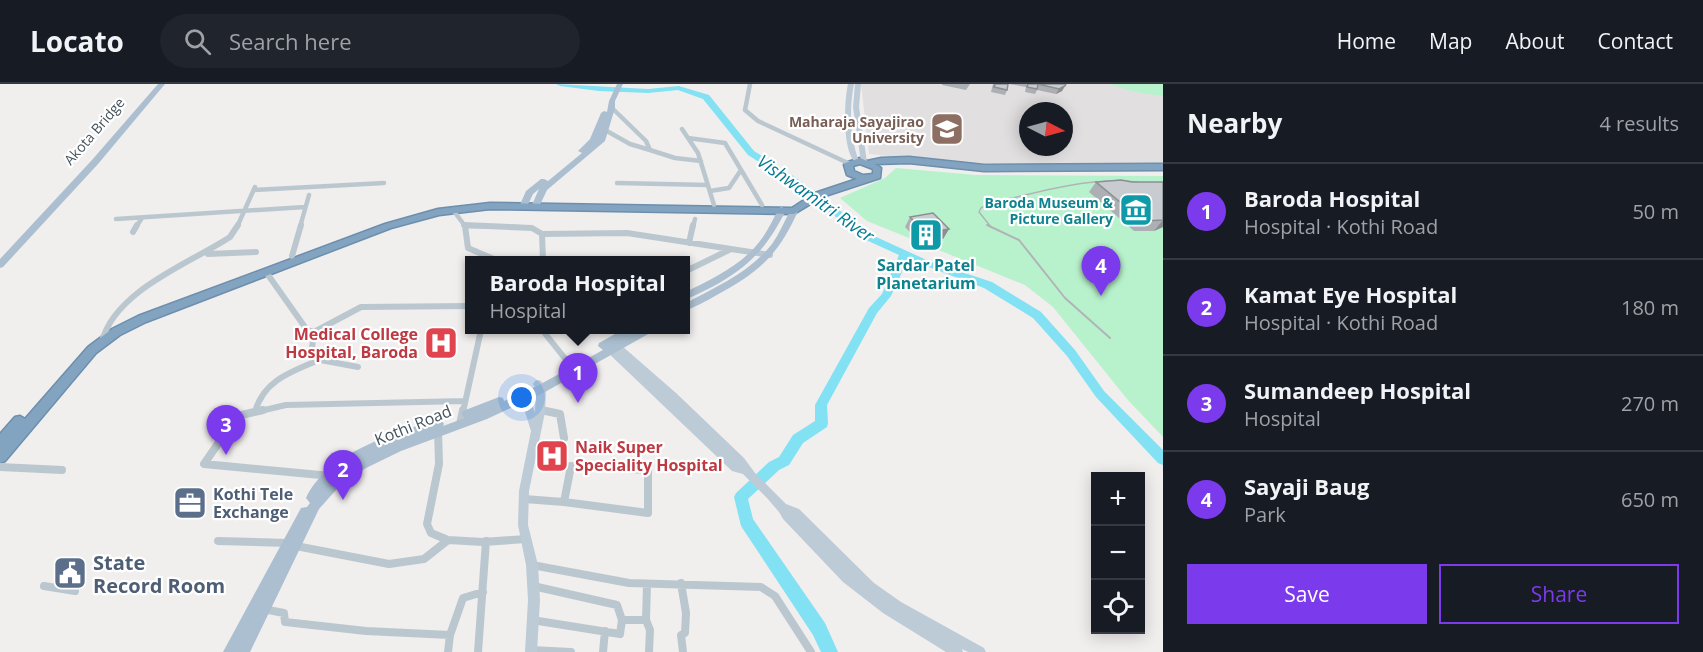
<!DOCTYPE html>
<html lang="en">
<head>
<meta charset="utf-8">
<style>
	body { margin:0; font-family:"Open Sans",sans-serif; background:#20242c; color:#f1f3f6 }
	.controls { position:absolute; right:18px; bottom:18px; display:grid; overflow:hidden; border-radius:0px; box-shadow:0 3px 15px #0003 }
	.controls button { width:54px; height:54px; display:grid; place-items:center; padding:0; border:0; border-bottom:2px solid #363941; background:#171b24; color:#f1f3f6; font:30px sans-serif }
	.compass { position:absolute; left:1019px; top:18px; width:54px; height:54px; border-radius:50%; background:#171b24; box-shadow:0 3px 15px #0003; rotate:96deg }
	.you { position:absolute; left:522px; top:314px; width:21px; height:21px; margin:-15px; border:4px solid #fff; border-radius:50%; background:#1a73e8; box-shadow:0 0 0 9px #1a73e833 }
	.badge { display:grid; place-items:center; width:39px; height:39px; border-radius:50%; background:#7c3aed; color:#fff; font-size:20px; font-weight:700 }
	.pin { position:absolute; translate:-50% -50px; filter:drop-shadow(0 2px 3px #0008) }
	.pin::after { content:''; position:absolute; top:32px; width:21px; height:18px; background:inherit; clip-path:polygon(0 0,100% 0,50% 100%) }
	.popup { position:absolute; left:465px; top:172px; width:225px; height:78px; box-sizing:border-box; display:grid; place-content:center; border-radius:0px; background:#171b24; filter:drop-shadow(0 2px 4px #0005); font-size:20px; white-space:nowrap; color:#9ea1a6 }
	.popup b { font-size:22px; color:#f1f3f6 }
	.popup::after { content:''; position:absolute; left:50%; top:100%; margin-left:-12px; border:12px solid transparent; border-top-color:#171b24 }
	.list { margin:0; padding:0; list-style:none }
	h2 { display:flex; justify-content:space-between; align-items:center; height:78px; margin:0; padding:0 24px; font-size:26px }
	h2 small { font-size:20px; font-weight:400; color:#9ea1a6 }
	.list li { display:grid; grid-template-columns:39px 1fr auto; gap:18px; align-items:center; box-sizing:border-box; height:96px; padding:0 24px; border-top:2px solid #363941 }
	.list b { display:block; font-size:22px; white-space:nowrap }
	.list p { margin:0; font-size:20px; white-space:nowrap; color:#9ea1a6 }
	.list em { font-size:20px; font-style:normal; color:#9ea1a6 }
	.actions { display:flex; gap:12px; padding:18px 24px }
	.actions a { flex:1; padding:14px 0; border:2px solid #7c3aed; border-radius:0px; text-align:center; font-size:21px; color:#7c3aed }
	.actions .main { background:#7c3aed; color:#fff }
	.icon { flex:none; width:33px; height:33px; fill:none; stroke:currentColor; stroke-width:2; stroke-linecap:round; stroke-linejoin:round }
	.map { position:relative; flex:none; width:1163px; height:568px; overflow:hidden }
	header { display:flex; align-items:center; gap:36px; box-sizing:border-box; height:84px; padding:0 30px; background:#171b24; border-bottom:2px solid #363941 }
	header strong { font-size:28px }
	nav { display:flex; gap:33px; margin-inline-start:auto; font-size:21px }
	.search { width:420px; height:54px; background:#20242c; display:flex; align-items:center; gap:15px; box-sizing:border-box; padding:0 21px; border-radius:33px; color:#9ea1a6; font-size:22px }
	main { display:flex }
	aside { flex:1; background:#171b24 }
	.map>svg:first-child { display:block }
</style>
</head>
<body>
<header>
<strong>Locato</strong>
<div class="search"><svg class="icon" aria-label="search" viewBox="0 0 24 24"><circle cx="10" cy="10" r="6"/><path d="M15 15l6 6"/></svg>Search here</div>
<nav><a>Home</a><a>Map</a><a>About</a><a>Contact</a></nav>
</header>
<main>
<div class="map">
<svg width="1163" height="568" viewBox="0 0 1163 568">
	<rect width="100%" height="100%" fill="#f1eeee"/>
	<path fill="#e2dfe0" fill-rule="evenodd" d="M861,0H1163V80L955,79L869,70ZM1028,27H1064V63H1028Z"/>
	<path fill="#b8f2cc" d="M1109,0H1163V12L1140,9Z
		M896,84L976,91L1163,92V353L1127,315L1053,223L1025,201L867,137L840,114L885,94Z"/>
	<g fill="none" stroke-linecap="round" stroke-linejoin="round">
		<path fill="#82e1f3" fill-rule="evenodd" d="M556,0L648,5L679,2L709,11L754,67L795,93L874,152L931,178L992,198L1041,228L1075,266L1104,307L1163,366V381L1158,379L1096,313L1067,272L1033,234L984,204L908,175L891,212L877,229L827,321L828,339L827,343L803,359L789,381L779,386L748,415L753,435L825,539L838,568H821L813,551L741,442L734,413L736,409L769,378L779,373L793,351L815,337V321L869,224L882,210L899,171L866,156L789,97L748,71L703,15L678,6L648,9L599,7L560,2Z"/>
		<defs>
			<path id="highway" d="M909,73L984,81L1163,80V86L984,87L909,79L875,80L881,84L880,94L822,113L794,130L490,125L439,131L391,144L146,238L120,251L96,269L5,377L0,379V350L15,333L20,332L25,335L88,263L112,245L138,232L385,140L438,125L490,119L792,124L815,109L857,95L847,91L844,81L845,79L860,74L867,77L881,74ZM860,80L873,85V90L863,91L854,87L853,82Z"/>
		</defs>
		<use href="#highway" stroke="#6d8fad" stroke-width="3"/>
		<path stroke="#bbc7cf" stroke-width="4.5" d="M750,0L745,26L758,37L850,80
			M612,24L646,57L650,66L675,74L701,77
			M682,45L698,69L714,121
			M605,46L630,60L650,66
			M688,54L725,59L762,121
			M617,99L708,101
			M254,106L384,99
			M710,107L729,104L741,86
			M453,126L465,142L518,143
			M116,135L305,123
			M136,143L142,134
			M237,143L255,103
			M300,143L309,111
			M693,143L695,135"/>
		<path stroke="#bbc7cf" stroke-width="6" d="M464,141L532,144L542,150L627,149L770,171
			M465,142L468,164L496,176
			M133,148L137,141
			M542,150L543,176
			M689,159L693,141
			M208,170L256,168
			M292,172L301,141
			M686,187L729,166
			M266,188L307,246L314,248L361,223L470,222
			M516,246H546
			M543,247L571,282
			M102,257C116,206 189,180 230,153L238,141
			M315,275L358,283
			M540,326L548,328
			M255,328C263,298 288,289 314,278L312,264L314,248
			M256,328L286,321L465,317
			M463,328L481,246"/>
		<path stroke="#bbc7cf" stroke-width="8" d="M263,326L237,332L204,380L331,392
			M541,326L560,330L564,354
			M460,340L463,326
			M438,345L439,380L427,440L431,449L448,456
			M571,382L648,386V429L564,418Z
			M0,383L62,386
			M524,415L564,418
			M218,457L288,459
			M296,462L389,480L424,475L448,456L483,458L526,455
			M532,481L629,499L761,503L775,512L811,568
			M681,499L686,529L685,549L681,551L683,568
			M44,502L75,507
			M533,502L617,521L622,536
			M263,525L284,529L285,538L366,547L450,551L448,568
			M532,536L620,550L622,536H646L647,500
			M646,536L650,546L649,568
			M450,551L463,514L483,508
			M531,566L571,568
			M478,568L486,457
			M603,568L605,547"/>
		<path fill="#bdcbd7" fill-rule="evenodd" d="M848,0H854C849,24 850,54 859,77L856,79C842,68 844,17 848,0Z
			M855,0H861L859,23L867,78L864,80L861,78L853,23Z
			M611,254L614,255L676,309L744,374L755,389L786,420L799,425L874,499L901,518L984,564L986,568H968L962,565L963,568H946L883,529L843,498L783,435L779,428L767,414L743,390L732,387L604,265L603,263L604,261L609,260L607,257Z
			M538,296L541,297L546,305L545,328L529,407L528,441L538,481L540,516L537,568H525L528,516L526,481L518,441L519,407L531,347L518,306L520,303H526L535,329L536,305L533,300L535,297Z"/>
		<path fill="#abbfd0" fill-rule="evenodd" d="M158,0H165L98,80L3,183L0,184V175L92,76Z
			M617,0H623L615,17V24L605,57L547,106L538,125H532L531,123L539,105L533,110L526,125H520L519,123L526,107L541,95H544L548,97L582,69L578,67L590,55L601,29L604,27L607,28L609,17Z
			M782,123L786,126C767,164 749,183 712,203C703,207 695,212 686,215V208C713,194 741,182 760,157C768,147 773,135 779,124Z
			M794,124L798,127C778,172 758,189 715,212C706,217 696,223 686,226V219C716,203 750,188 772,160C779,150 784,138 790,127Z
			M622,246H634L633,249L626,252L639,246H651L650,249L545,308L487,335L401,367L366,384L344,397L319,425L250,568H223L301,424L307,423L310,419L306,414C328,368 393,350 438,335L442,337L444,340L443,342L465,334L461,330L463,327L499,313L503,314L504,317L537,302L603,266L598,262L599,259Z"/>
		<use href="#highway" fill="#82a4c1" fill-rule="evenodd"/>
		<path stroke="#b0b4b9" stroke-width="1.5" d="M991,143L979,128L981,124L989,120C1037,108 1087,93 1137,98"/>
		<path stroke="#b0b4b9" stroke-width="2" d="M987,141L1019,156L1065,214L1110,254"/>
	</g>
	<path fill="#acafb4" d="M942,0H970L966,6L942,1Z
		M993,0H1008L1007,6L1005,11L991,8Z
		M1009,0H1066L1062,7L1056,10L1037,6L1035,10L1025,8L1026,3Z
		M1096,98H1163V143L1154,147H1134L1089,108Z
		M910,133L949,145L943,155L920,159L905,143Z"/>
	<path fill="#8c8f92" d="M1065,2L1062,7L1056,10L1059,5Z
		M1163,136V143L1154,147Z
		M949,145L943,155L920,159L925,149Z"/>
	<path fill="#c8ccd1" stroke="#8c8f92" stroke-width="1.5" d="M995,0H1008L1007,6L994,3Z
		M1028,0H1066L1065,2L1059,5L1038,0L1037,5L1027,3Z
		M1121,96L1132,98H1163V136L1143,137L1096,98Z
		M933,129L949,145L925,149L910,133Z"/>
	<defs>
		<symbol id="university-square" viewBox="-11 -11 22 22"><rect x="-9" y="-9" width="18" height="18" rx="4" fill="#8d6e63" stroke="#fff"/><path d="M0-5L7-2L0 1L-7-2ZM-4 1L0 2.5L4 1V4Q0 6-4 4Z" fill="#fff"/></symbol>
		<symbol id="museum-square" viewBox="-11 -11 22 22"><rect x="-9" y="-9" width="18" height="18" rx="4" fill="#0f9aa8" stroke="#fff"/><path d="M0-6L6-3V-2H-6V-3ZM-5-1h2V3h-2ZM-1-1h2V3h-2ZM3-1h2V3H3ZM-6 4H6V6H-6Z" fill="#fff"/></symbol>
		<symbol id="building-square" viewBox="-11 -11 22 22"><rect x="-9" y="-9" width="18" height="18" rx="4" fill="#0f9aa8" stroke="#fff"/><path d="M-4-6H4V6H1V3H-1V6H-4ZM-2.5-4.3h1.7v1.8h-1.7ZM.8-4.3h1.7v1.8H.8ZM-2.5-1h1.7V.8h-1.7ZM.8-1h1.7V.8H.8Z" fill="#fff"/></symbol>
		<symbol id="hospital-square" viewBox="-11 -11 22 22"><rect x="-9" y="-9" width="18" height="18" rx="4" fill="#e0444e" stroke="#fff"/><path d="M-5-5h3v3.5h4V-5h3V5h-3V1.5h-4V5h-3Z" fill="#fff"/></symbol>
		<symbol id="office-square" viewBox="-11 -11 22 22"><rect x="-9" y="-9" width="18" height="18" rx="4" fill="#5c6f8a" stroke="#fff"/><path d="M-6-3h4V-5.5h4V-3h4V5H-6ZM-1-4.5V-3h2v-1.5ZM-6 0V1H6V0Z" fill="#fff"/></symbol>
		<symbol id="civic-square" viewBox="-11 -11 22 22"><rect x="-9" y="-9" width="18" height="18" rx="4" fill="#5c6f8a" stroke="#fff"/><path d="M-.6-6.5H3V-4.5H.6V-3L4-1V1h2V6H-6V1h2V-1L-.6-3ZM-1.2 2.5V6h2.4V2.5Z" fill="#fff"/></symbol>
	</defs>
	<g fill-rule="evenodd">
		<use href="#university-square" x="928" y="26" width="38" height="38"/>
		<use href="#museum-square" x="1117" y="107" width="38" height="38"/>
		<use href="#building-square" x="907" y="132" width="38" height="38"/>
		<use href="#hospital-square" x="422" y="240" width="38" height="38"/>
		<use href="#hospital-square" x="533" y="353" width="38" height="38"/>
		<use href="#office-square" x="171" y="400" width="38" height="38"/>
		<use href="#civic-square" x="51" y="470" width="38" height="38"/>
	</g>
	<g text-anchor="middle" dominant-baseline="central" stroke-width="4.5" stroke-linejoin="round" paint-order="stroke">
		<g font-size="14" font-weight="bold" fill="#785e54" stroke="#fff" text-anchor="end">
			<text x="924" y="37">Maharaja Sayajirao<tspan x="924" dy="16">University</tspan></text>
		</g>
		<g font-size="14" fill="#45535d" stroke="#fff">
			<text transform="translate(94 47) rotate(-49)">Akota Bridge</text>
		</g>
		<g font-size="14" font-weight="bold" fill="#0d838f" stroke="#fff" text-anchor="end">
			<text x="1113" y="118">Baroda Museum &amp;<tspan x="1113" dy="16">Picture Gallery</tspan></text>
		</g>
		<g font-size="16" font-weight="bold" fill="#0d838f" stroke="#fff">
			<text x="926" y="181">Sardar Patel<tspan x="926" dy="18">Planetarium</tspan></text>
		</g>
		<g font-size="16" font-weight="bold" fill="#be3a42" stroke="#fff" text-anchor="end">
			<text x="418" y="250">Medical College<tspan x="418" dy="18">Hospital, Baroda</tspan></text>
			<text x="575" y="363" text-anchor="start">Naik Super<tspan x="575" dy="18">Speciality Hospital</tspan></text>
		</g>
		<g font-size="16" fill="#45535d" stroke="#fff">
			<text transform="translate(413 341) rotate(-22)">Kothi Road</text>
		</g>
		<g font-size="16" font-weight="bold" fill="#4e5e75" stroke="#fff" text-anchor="start">
			<text x="213" y="410">Kothi Tele<tspan x="213" dy="18">Exchange</tspan></text>
		</g>
		<g font-size="18" font-style="italic" fill="#047c93" stroke="#fff">
			<text transform="translate(816 114) rotate(35)">Vishwamitri River</text>
		</g>
		<g font-size="20" font-weight="bold" fill="#4e5e75" stroke="#fff" text-anchor="start">
			<text x="93" y="478">State<tspan x="93" dy="23">Record Room</tspan></text>
		</g>
	</g>
</svg>
<div class="controls">
<button>+</button>
<button>−</button>
<button><svg class="icon" aria-label="locate" viewBox="0 0 24 24"><circle cx="12" cy="12" r="6"/><path d="M12 2v4M12 18v4M2 12h4M18 12h4"/></svg></button>
</div>
<svg class="compass" viewBox="-18 -18 36 36"><path d="M0-13l5 13h-10z" fill="#e53935"/><path d="M0 13l5-13h-10z" fill="#9ea1a6"/></svg>
<div class="you"></div>
<div class="pin badge" style="left:578px;top:319px">1</div>
<div class="popup"><b>Baroda Hospital</b>Hospital</div>
<div class="pin badge" style="left:343px;top:416px">2</div>
<div class="pin badge" style="left:226px;top:371px">3</div>
<div class="pin badge" style="left:1101px;top:212px">4</div>
</div>
<aside>
<h2>Nearby<small>4 results</small></h2>
<ul class="list">
<li><span class="badge">1</span><div><b>Baroda Hospital</b><p>Hospital · Kothi Road</p></div><em>50 m</em></li>
<li><span class="badge">2</span><div><b>Kamat Eye Hospital</b><p>Hospital · Kothi Road</p></div><em>180 m</em></li>
<li><span class="badge">3</span><div><b>Sumandeep Hospital</b><p>Hospital</p></div><em>270 m</em></li>
<li><span class="badge">4</span><div><b>Sayaji Baug</b><p>Park</p></div><em>650 m</em></li>
</ul>
<div class="actions"><a class="main">Save</a><a>Share</a></div>
</aside>
</main>
</body>
</html>
